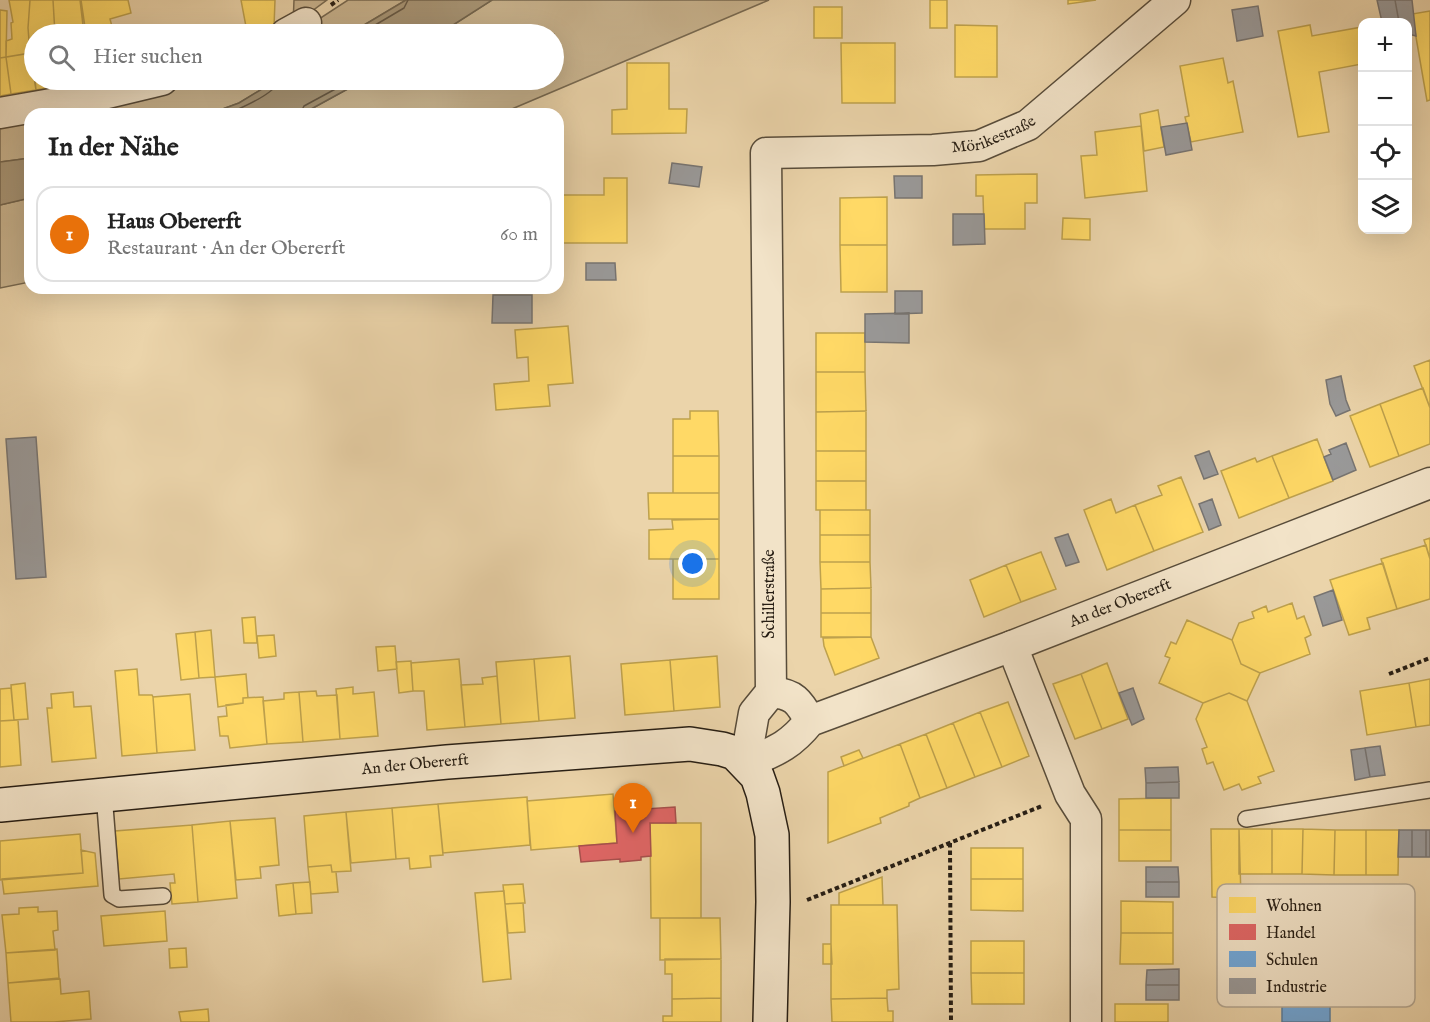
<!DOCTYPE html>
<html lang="de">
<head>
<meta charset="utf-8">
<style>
	body { margin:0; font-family:"IM FELL English",serif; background:#f6f6f6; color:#222 }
	.controls { position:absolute; right:18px; top:18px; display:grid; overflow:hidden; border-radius:12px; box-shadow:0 6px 24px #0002 }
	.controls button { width:54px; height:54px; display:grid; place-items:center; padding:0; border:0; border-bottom:2px solid #e0e0e0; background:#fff; color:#222; font:30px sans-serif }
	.you { position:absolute; left:693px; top:564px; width:21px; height:21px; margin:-15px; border:4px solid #fff; border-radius:50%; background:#1a73e8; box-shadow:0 0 0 9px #1a73e833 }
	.badge { display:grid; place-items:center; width:39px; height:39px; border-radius:50%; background:#8f2418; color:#fff; font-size:20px; font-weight:700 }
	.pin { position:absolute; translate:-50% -50px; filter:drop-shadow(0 2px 3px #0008) }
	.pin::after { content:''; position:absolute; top:32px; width:21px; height:18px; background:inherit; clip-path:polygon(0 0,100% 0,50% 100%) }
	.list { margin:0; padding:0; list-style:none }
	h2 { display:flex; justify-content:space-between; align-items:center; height:78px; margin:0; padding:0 24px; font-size:26px }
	h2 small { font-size:20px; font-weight:400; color:#767676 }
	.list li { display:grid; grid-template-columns:39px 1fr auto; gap:18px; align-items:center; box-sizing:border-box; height:96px; margin:0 12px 12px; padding:0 12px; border:2px solid #e0e0e0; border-radius:18px }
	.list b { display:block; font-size:22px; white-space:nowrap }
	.list p { margin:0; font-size:20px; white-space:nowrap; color:#767676 }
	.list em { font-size:20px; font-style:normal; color:#767676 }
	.icon { flex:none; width:33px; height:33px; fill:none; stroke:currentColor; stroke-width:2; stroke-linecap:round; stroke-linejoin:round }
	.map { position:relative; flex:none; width:1430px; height:1022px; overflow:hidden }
	.search { position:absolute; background:#fff; box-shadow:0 6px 24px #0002; left:24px; top:24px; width:540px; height:66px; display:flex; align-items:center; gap:15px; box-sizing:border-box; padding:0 21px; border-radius:33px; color:#767676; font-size:22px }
	.panel { position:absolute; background:#fff; box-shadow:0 6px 24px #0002; left:24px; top:108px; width:540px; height:186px; border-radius:18px }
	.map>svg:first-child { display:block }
</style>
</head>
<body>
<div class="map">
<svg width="1430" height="1022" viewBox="0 0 1430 1022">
	<rect width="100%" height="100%" fill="#ebd4aa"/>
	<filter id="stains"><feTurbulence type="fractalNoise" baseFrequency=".00333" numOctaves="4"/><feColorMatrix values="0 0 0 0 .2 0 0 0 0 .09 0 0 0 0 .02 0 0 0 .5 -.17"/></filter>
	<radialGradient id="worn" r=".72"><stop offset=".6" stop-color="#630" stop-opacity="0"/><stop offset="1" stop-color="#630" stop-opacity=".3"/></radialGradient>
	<path fill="#cab590" stroke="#786a52" stroke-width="1.5" d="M294,0H327L293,25Z
		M348,0H406L349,34H296Z
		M492,0H769L500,114H302L364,80H554V34H439Z
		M209,80H277L239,103L209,114H61L186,87Z
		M30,120V158L0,162V126Z
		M30,198V282L0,288V205Z"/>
	<path fill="#a89677" stroke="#74664f" stroke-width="1.5" d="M406,0H492L439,34H349Z
		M277,80H364L302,114H209L239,103Z
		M30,158V198L0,205V162Z"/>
	<path fill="#ffd966" stroke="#bea14d" stroke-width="1.5" d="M9,0H30L28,28L30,53L6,57V41L12,39L11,23L13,22Z
		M30,0H53L55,34H34V53H30L28,28Z
		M53,0H80L84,34H55Z
		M81,0H128L131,13L110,19L114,34H86Z
		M241,0H275L274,27L247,32Z
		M930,0H947V28H930Z
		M1068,0H1096L1068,4Z
		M814,7H842V38H814Z
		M0,10L7,11L6,57L0,58Z
		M1430,11V100L1427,101L1412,14Z
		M955,25L997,26V77H955Z
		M1310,25L1312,36L1362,27V64L1319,72L1329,132L1298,137L1278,31Z
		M841,43H895V103H842Z
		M30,53L36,90L11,94L6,57Z
		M30,53H34V79Z
		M6,57L11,94L0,96V58Z
		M1223,58L1228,83L1233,81L1243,132L1191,142L1185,117L1189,116L1180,66Z
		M627,63H669V109H687L686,133L612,134V110L627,109Z
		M35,80H61L62,86L36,90Z
		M61,80H92V82L62,86Z
		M1158,110L1164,147L1144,151L1140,114Z
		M1141,126L1147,191L1085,198L1081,156L1097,155L1095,132Z
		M1037,174V203H1025V229H984L983,196H976V175Z
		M604,178H627V243H558V195H604Z
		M887,197V245H840V198Z
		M1063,218L1090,219V240L1062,239Z
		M840,245H887V292H841Z
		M568,326L573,383L548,385L550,406L496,410L494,384L529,381L528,357L517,358L515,330Z
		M816,333H865V372H816Z
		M1430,360V408L1414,366Z
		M816,372H865L866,411L816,412Z
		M1423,388L1430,408V444L1399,456L1380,404Z
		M1380,404L1399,456L1370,467L1350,416Z
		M690,411H718L719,456H673V419H690Z
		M866,411V451H816V412Z
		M1317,439L1333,481L1289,498L1272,456Z
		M816,451H866V481H816Z
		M673,456H719V493H673Z
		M1272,456L1289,498L1239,518L1221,471L1255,458L1257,462Z
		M1181,477L1203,532L1154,551L1135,505L1162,495L1158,486Z
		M816,481H866V510H816Z
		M648,493H719V519H649Z
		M1111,499L1116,513L1135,505L1154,551L1107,570L1084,510Z
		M820,510H870V535H820Z
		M719,519V559H649V530L673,529L672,520Z
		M820,535H870V562H820Z
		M1430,538V559L1424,540Z
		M1426,545L1430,559V599L1397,609L1381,559Z
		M1041,552L1056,589L1021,602L1006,565Z
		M673,559H719V599H673Z
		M820,562H870L871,588L821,589Z
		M1383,563L1397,609L1367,618L1370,629L1349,635L1330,580Z
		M1006,565L1021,602L984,617L970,580Z
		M871,588V613H821V589Z
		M1292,603L1297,619L1304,616L1311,635L1305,638L1310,654L1260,673L1241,664L1232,640L1239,623L1254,618L1252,612L1266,606L1268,612Z
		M821,613H871V637H821Z
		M255,617L257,643H244L242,618Z
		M1187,620L1232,640L1241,664L1260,673L1247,701L1229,693L1203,703L1159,683L1170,658L1165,656L1171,642L1176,644Z
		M211,630L215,677L199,678L195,632Z
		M195,632L199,678L181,680L176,634Z
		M274,635L276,656L259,658L257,636Z
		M871,637L879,658L835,675L824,646L823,638Z
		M395,646L397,669L378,671L376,647Z
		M570,656L575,718L539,721L534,659Z
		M717,656L720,707L674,711L670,660Z
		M459,659L465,727L427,730L424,691H413L411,663Z
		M534,659L539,721L501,724L496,662Z
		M670,660L674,711L625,715L621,664Z
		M411,661L413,691L399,693L396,662Z
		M1107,663L1128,719L1102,729L1081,674Z
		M137,669L139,695H152L153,697L157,753L122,756L115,671Z
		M246,674L248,698H243V703L218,707L215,677Z
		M1081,674L1102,729L1075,739L1053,684Z
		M497,676L501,724L465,727L461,685L483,684L482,678Z
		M1430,679V725L1416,727L1409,683Z
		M25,683L28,719L14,720L11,685Z
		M1409,683L1416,727L1367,735L1360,691Z
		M353,687V694L374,692L378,736L340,739L336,689Z
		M11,688L14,720L0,721V689Z
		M316,691L317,696L337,695L340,739L303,742L299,692Z
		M73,692L74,707L91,706L96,758L52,762L47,708H52L51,694Z
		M299,692L303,742L267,744L263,701L284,699V693Z
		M1229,693L1247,701L1274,771L1258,777L1261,783L1242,790L1239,784L1224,790L1213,762L1207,764L1202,749L1207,747L1196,719L1203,703Z
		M190,694L195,750L157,753L153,697Z
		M263,697L267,744L230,748L228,736H220L218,717L227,716L226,705L243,703V698Z
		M1008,702L1029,756L1002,767L980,712Z
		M980,712L1002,767L975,777L953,723Z
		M18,720L21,765L0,767V721Z
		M953,723L975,777L947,788L926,734Z
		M926,734L947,788L920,798L900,744Z
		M900,744L920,798L909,803V806L880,818L881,823L828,843V772Z
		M859,750L863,758L844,766L841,757Z
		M613,794L617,843L531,850L527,801Z
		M527,797L530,845L443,853L438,804Z
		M1171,798V830H1119V799Z
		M438,804L443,855L430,856L431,867L410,869L409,858L396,859L392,808Z
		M392,808L396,859L351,863L346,812Z
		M346,812L351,871L332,872L331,865L308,867L304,816Z
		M275,818L279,865L260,867L261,878L236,880L230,821Z
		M230,821L237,898L198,902L192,825Z
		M650,823H701V918H651Z
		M192,825L198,902L172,904L170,883H175L174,874L119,879L115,831Z
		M1211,829H1239L1241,898L1212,897Z
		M1239,829H1272V874H1239Z
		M1272,829H1303L1302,874H1272Z
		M1303,829L1335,830L1334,875L1302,874Z
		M1119,830H1171V861H1119Z
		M1335,830H1366V875H1334Z
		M1366,830H1399L1398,875H1366Z
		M80,834L83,873L0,880V841Z
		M971,848H1023V879H971Z
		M81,850L95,853L98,886L4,894L2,879L83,873Z
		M331,865L332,872H336L338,892L311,894L308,867Z
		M882,877L883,905H839V893Z
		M971,879H1023V911L971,910Z
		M310,882L312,913L296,914L293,883Z
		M293,883L296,914L279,916L276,885Z
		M523,884L525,903L505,904L503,885Z
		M504,891L511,979L483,982L475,893Z
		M1121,901L1173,902V933H1121Z
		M523,903L525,932L508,933L505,904Z
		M831,905H897L899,989L887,990V998L831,999Z
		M38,907V912L57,911L58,930L53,931L55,950L6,953L2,915L19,914V908Z
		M165,911L167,941L104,946L101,916Z
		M660,918H720L721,959L660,960Z
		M1121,933H1173V964H1120Z
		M971,941H1024V973H971Z
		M823,944H831L832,964H823Z
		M186,948L187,967L170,968L169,949Z
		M57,949L59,978L8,983L6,953Z
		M665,959H721V998L672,999V974H665Z
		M971,973H1024V1004H972Z
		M60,979L61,994L89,991L91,1019L54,1022H11L8,983Z
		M721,998V1022H663V1016H672V999Z
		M887,998L888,1011H893V1022H832L831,999Z
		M1115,1004H1168V1022H1115Z
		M208,1009L209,1022H181L179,1012Z"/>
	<path fill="#e06666" stroke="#a8504d" stroke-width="1.5" d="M675,807L676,823H650L651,856L641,857V860L620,862V859L581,862L579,846L617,843L615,811Z"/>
	<path fill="#6fa8dc" stroke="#597fa0" stroke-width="1.5" d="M1282,1005H1330V1022H1282Z"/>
	<path fill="#999" stroke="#777471" stroke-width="1.5" d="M1377,0H1395L1399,22H1382Z
		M1395,0H1412L1416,36L1408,34V22H1399Z
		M1258,6L1263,36L1237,41L1232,10Z
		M1187,123L1192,150L1166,155L1161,127Z
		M672,163L702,167L699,187L669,183Z
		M894,176H922V198H895Z
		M953,214H984L985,244L953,245Z
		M586,263H615L616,280H586Z
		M895,291H922V313L895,314Z
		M493,295H532V323H492Z
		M909,313V343L865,342V314Z
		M1341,376L1346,400L1350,410L1336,416L1330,404L1326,380Z
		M36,437L46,577L16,579L6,439Z
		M1346,443L1356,470L1333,480L1324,457L1331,454L1329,450Z
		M1209,451L1218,474L1204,479L1195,456Z
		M1212,499L1221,525L1209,530L1199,504Z
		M1068,534L1079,562L1066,566L1055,538Z
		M1333,590L1342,620L1323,626L1314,597Z
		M1133,688L1144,719L1132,725L1119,693Z
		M1380,746L1385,775L1370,777L1365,748Z
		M1365,748L1370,777L1355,780L1351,750Z
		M1178,767L1179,782L1146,783L1145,768Z
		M1179,782V798H1146V783Z
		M1399,830H1412V857H1398Z
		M1412,830H1426V857H1412Z
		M1426,830H1430V857H1426Z
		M1146,867H1178L1179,882H1146Z
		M1146,882H1179V897H1146Z
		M1179,969V985H1146L1147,970Z
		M1146,985H1179V1000H1146Z"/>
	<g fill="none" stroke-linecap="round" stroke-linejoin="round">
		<path stroke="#685a46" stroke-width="1.5" d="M360,34L404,8L408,0
			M227,114C239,109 277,93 279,80
			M300,114L304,106L352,80"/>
		<defs>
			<path id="lane" d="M104,794L112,895L119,899L163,896
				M1246,819L1430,790"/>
			<g id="street">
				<path d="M286,34L306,23"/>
				<path d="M0,113L91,97L162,80"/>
				<path d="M1012,646L1070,794L1086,819V1022"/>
				<path d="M771,692C794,694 799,701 810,721"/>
				<path id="s1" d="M745,764L754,713L771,692L766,153L933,150L979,146L1028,125L1175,0"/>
				<path id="s2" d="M745,764C775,751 789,747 810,721L1012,646L1430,483"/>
			</g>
			<g id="secondary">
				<path id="s3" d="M0,805L447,762L690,744L722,749L735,753L757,776L763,793L772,835L773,902L770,1022"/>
			</g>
		</defs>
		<use href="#lane" stroke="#584c3a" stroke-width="18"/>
		<use href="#street" stroke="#584c3a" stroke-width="33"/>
		<use href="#secondary" stroke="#271e14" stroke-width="36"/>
		<path stroke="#271e14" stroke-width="4" stroke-dasharray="4.5 3" stroke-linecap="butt" d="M331,5L338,0
			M1389,674L1430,658
			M950,843L951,1022
			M807,900L1042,806"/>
		<use href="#lane" stroke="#f2e3c8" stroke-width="15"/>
		<use href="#street" stroke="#f2e3c8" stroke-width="30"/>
		<use href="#secondary" stroke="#f2e3c8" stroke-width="33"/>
	</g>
	<g text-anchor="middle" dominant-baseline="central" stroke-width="6" stroke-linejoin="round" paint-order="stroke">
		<g font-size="16" fill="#271e14" stroke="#f2e3c8">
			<text stroke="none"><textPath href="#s1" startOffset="848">Mörikestraße</textPath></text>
			<text transform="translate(770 594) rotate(-90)">Schillerstraße</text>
			<text stroke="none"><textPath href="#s2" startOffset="411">An der Obererft</textPath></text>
			<text stroke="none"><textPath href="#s3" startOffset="417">An der Obererft</textPath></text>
		</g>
	</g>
	<rect x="1217" y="884" width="198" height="123" rx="9" fill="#f2e3c8" stroke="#b5a892" stroke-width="1.5"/>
	<rect x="1229" y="897" width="27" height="16" fill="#ffd966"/>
	<rect x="1229" y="924" width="27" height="16" fill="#e06666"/>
	<rect x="1229" y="951" width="27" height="16" fill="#6fa8dc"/>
	<rect x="1229" y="978" width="27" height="16" fill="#999"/>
	<g font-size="16" fill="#271e14">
		<text x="1266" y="911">Wohnen</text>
		<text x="1266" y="938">Handel</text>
		<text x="1266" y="965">Schulen</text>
		<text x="1266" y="992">Industrie</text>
	</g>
	<rect width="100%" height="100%" filter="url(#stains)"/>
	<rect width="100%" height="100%" fill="url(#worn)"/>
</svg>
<div class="controls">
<button>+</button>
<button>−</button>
<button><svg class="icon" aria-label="locate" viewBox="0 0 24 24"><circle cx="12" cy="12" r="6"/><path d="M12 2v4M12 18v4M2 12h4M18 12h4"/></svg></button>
<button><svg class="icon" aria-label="layers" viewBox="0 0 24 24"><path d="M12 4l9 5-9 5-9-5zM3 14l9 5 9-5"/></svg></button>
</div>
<div class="you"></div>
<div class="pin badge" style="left:633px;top:833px;background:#e8710a">1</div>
<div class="search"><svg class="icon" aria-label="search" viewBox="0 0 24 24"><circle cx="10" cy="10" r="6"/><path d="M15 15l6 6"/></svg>Hier suchen</div>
<section class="panel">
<h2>In der Nähe<small></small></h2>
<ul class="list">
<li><span class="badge" style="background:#e8710a">1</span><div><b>Haus Obererft</b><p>Restaurant · An der Obererft</p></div><em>60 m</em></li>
</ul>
</section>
</div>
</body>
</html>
